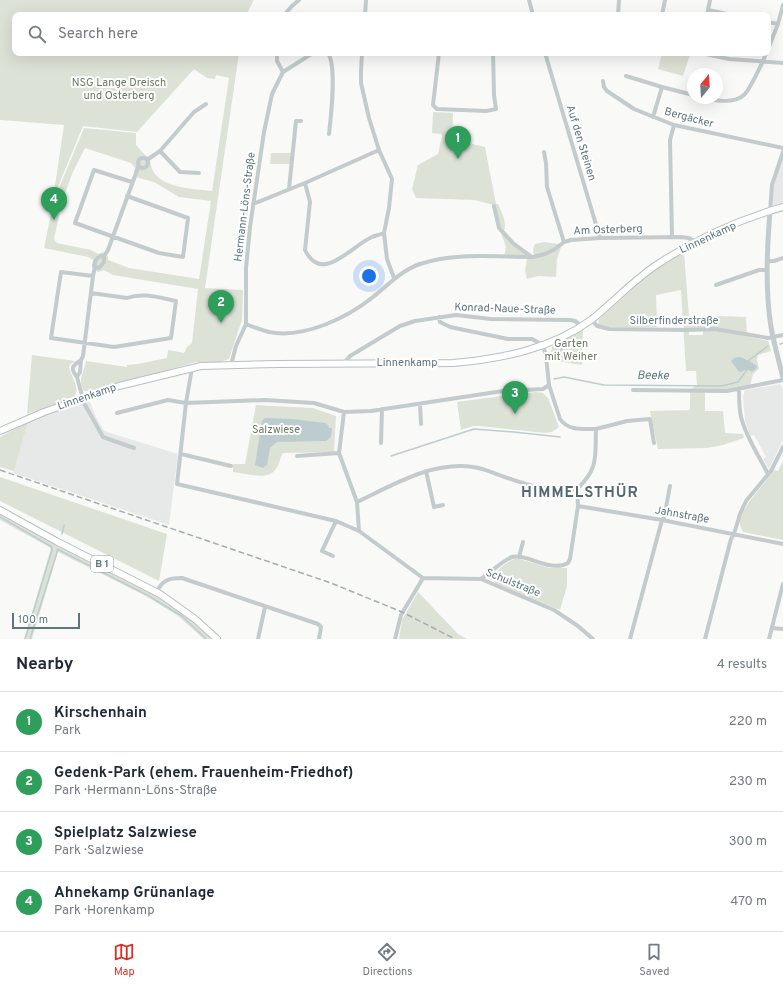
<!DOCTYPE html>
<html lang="en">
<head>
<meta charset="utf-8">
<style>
	body { margin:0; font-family:Overpass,sans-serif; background:#f2f2f3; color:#1f2937 }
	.compass { position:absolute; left:687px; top:68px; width:36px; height:36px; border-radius:50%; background:#fff; box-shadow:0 4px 16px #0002; rotate:18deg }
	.scale { position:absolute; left:12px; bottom:10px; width:68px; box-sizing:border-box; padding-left:4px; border:2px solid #5e767e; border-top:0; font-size:11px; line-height:14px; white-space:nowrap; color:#5e767e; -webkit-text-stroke:3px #fff; paint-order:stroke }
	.you { position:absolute; left:369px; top:276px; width:14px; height:14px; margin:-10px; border:3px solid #fff; border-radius:50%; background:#1a73e8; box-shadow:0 0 0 6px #1a73e833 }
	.badge { display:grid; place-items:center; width:26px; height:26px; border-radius:50%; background:#d93025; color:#fff; font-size:13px; font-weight:700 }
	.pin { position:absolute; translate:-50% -33px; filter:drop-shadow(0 1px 2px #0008) }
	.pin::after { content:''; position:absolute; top:21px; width:14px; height:12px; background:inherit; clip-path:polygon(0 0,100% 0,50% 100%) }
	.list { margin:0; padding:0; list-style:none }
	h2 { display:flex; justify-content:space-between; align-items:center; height:52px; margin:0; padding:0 16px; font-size:17px }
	h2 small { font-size:13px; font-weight:400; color:#747a83 }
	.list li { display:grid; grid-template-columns:26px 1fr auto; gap:12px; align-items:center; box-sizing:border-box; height:60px; padding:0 16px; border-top:1px solid #e0e1e3 }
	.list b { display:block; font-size:15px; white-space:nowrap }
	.list p { margin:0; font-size:13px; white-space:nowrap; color:#747a83 }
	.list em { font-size:13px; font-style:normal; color:#747a83 }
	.icon { flex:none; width:22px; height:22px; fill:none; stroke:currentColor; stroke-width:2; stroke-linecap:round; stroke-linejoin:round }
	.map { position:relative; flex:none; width:783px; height:639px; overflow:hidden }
	.search { position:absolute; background:#fff; box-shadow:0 4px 16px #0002; left:12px; right:12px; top:12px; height:44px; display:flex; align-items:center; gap:10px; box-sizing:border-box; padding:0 14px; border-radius:8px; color:#747a83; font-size:15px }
	.sheet { height:292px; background:#fff }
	nav { display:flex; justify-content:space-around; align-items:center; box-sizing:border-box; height:56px; border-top:1px solid #e0e1e3; background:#fff; font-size:11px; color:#747a83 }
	nav a { display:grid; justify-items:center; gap:2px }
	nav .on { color:#d93025 }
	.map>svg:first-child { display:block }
</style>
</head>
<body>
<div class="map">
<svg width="783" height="639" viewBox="0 0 783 639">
	<rect width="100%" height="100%" fill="#f9f9f7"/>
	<path fill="#e7e9e8" d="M783,157V206L772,208V195L777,174Z
		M781,384L783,390V440L769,469L763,459L766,457L754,435L751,436L750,435L745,421L743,397L745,390Z
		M87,394L96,417L104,431L178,454L169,525L13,473L28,422L26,415Z"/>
	<path fill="#dde2d7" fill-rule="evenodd" d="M0,0H254L246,15H15V53H239L205,288L243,290L242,320L229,359L221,362H196L91,392L90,391H84C77,380 84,372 86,361L127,367V365L138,364L167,358L168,350L184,353L187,347L192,343L198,289L113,275L104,270L98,272L92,268L93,260L88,257L44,248L54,200L84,128L136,133V145L145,155L150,158C150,189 190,188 212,191L229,78L216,75L215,79L207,78L194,69L137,132L83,126L53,199L64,125L0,120ZM85,148L131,163L135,168L134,172L136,177L154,182L179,197L211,201L199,279L129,268L108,260V256L103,252L98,254L91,250L57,243L54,239L62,202L72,174Z
		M662,53H684L690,55L683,76L658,69Z
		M433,112L453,113L452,139L485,147L496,204H498C502,213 507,222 504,231L501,228L494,205L474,200L416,198L412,189L418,165L438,154L442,136L441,134L432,133Z
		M271,153H292L291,164H270Z
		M500,230L529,256H504L506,247Z
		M544,242L558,244L561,247L557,259L556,277L538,276L527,279L525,270L527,259L534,255L533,249L535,244Z
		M684,252L689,317L719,316L746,317L747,334L714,328L689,330V335H703V330L715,329L768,341L769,343L771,351L758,355L757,360L759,369L753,374L750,386L728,390H705V411H723L725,433L743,434L744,438L723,445L707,448L658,449L650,411L690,410V390L697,385L696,371H686L681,290L656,295L657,327H607L601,326L598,324L599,319L652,272Z
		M583,330L582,365L556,361H551L550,355L552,347Z
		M32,355L75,361L71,364L69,367C71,377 81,388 74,398L27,414Z
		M536,392L543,393L548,398L559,427L552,432L545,433L480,426H473L461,430L457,402L502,396L503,400L522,398V394Z
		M256,405L313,408L336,416L334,452L283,453C280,458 279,466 275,470C267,481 245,473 233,472V464H245Z
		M28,422L14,471L0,467V437Z
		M783,461V540L743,532C741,528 739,524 740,520C743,505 766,483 774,470L778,471Z
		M0,477L167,534L159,581L0,501Z
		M0,513L145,588L175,606L212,639H204L178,616L146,596L58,552L32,639H24L51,548L0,520Z
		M516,558L550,568H567V586L560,610L495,583L493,579C497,568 506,563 516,558Z
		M418,592L458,634L467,639H399L402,620Z"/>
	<path fill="#bdcdcf" d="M559,347C566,350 567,355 576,357L577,362L556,359C553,354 554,350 559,347Z
		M739,357L743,358L756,365L757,368L752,372L749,370L746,371L744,370L742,372H739L731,361L734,358Z
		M265,418L293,419L325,423L328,425L329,428H332L331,437L326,441L277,442L270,448L267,465L263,468L255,465L262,421Z"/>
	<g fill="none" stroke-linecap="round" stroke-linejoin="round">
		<path stroke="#bdcdcf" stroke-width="1.5" d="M780,344L783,343
			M748,361L768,346
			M554,379L564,377L604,385L722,386L738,382L746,371
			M391,456L474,429L514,432L560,437
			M0,517L52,547
			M62,534L64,525
			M57,549L147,595L182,616L206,639
			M25,639L52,550L51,546
			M30,639L58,549"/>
		<defs>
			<path id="secondary" d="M0,431L44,412L119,386L201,366L277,364L453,363C501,359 551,349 591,320C615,301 635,278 661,262C698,238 741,219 783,207"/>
			<path id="primary" d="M0,510L56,541L160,594L195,619L217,639"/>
		</defs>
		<use href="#secondary" stroke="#b6bfc2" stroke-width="8"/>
		<use href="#primary" stroke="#b7bec1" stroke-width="8"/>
		<path stroke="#c4cbcd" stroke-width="4" d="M529,0L533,15
			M708,10L732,15
			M284,15L292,6L299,0
			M365,15L366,0
			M618,15L619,0
			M662,15L665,0
			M707,15L710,0
			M768,22L778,24
			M768,49L778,24L783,5
			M277,53V61L283,72
			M328,53C337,67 331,116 329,134
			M362,53L361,71V83L369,118L379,150L392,179L389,208L384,233L387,259L394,278
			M439,53L433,105L437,109L486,111L496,109L494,95L493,53
			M545,53L600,238
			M701,53L729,59L783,63
			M626,76L662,87L653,117
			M603,81L604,87L607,91L634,109L674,125L783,148
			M662,87L693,95
			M705,98C717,101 734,104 744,95C749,91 764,60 766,53
			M160,151L180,172L199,173
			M544,152L546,163L547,187L564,242
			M138 163a5 5 0 1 1 10 0a5 5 0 1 1-10 0Z
			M147,160L160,151L194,112L206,104
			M305,183L310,202L305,250C322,285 351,246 372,237C376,235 380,235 384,233
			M289,189L296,121H301
			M127,196L188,218L183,257L159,253L75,223L94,170L132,182
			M253,204L305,183L379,150
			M494,206L499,228L514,244L532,257
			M770,211L772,185L783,152
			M672,237L670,140L674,125
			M101,256H104V262L99,268L94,266C95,261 96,258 101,256Z
			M104,256L108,250L139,165
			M767,261H774L783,258
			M716,285L759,270H767
			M91,293L127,298C143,292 160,298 176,301L171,338L114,347L51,338L61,272L93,276
			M439,317L440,322L450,327L508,339H532L543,345L546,356L549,385L560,419C568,431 583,429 596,429C595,457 599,468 577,489L578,506L570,559L568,563C551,573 526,553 512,557C503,560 490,573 481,579
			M591,319L597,326L609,329L687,330L715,329L768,338L783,335
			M246,324C253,327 261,330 269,332C303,339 347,318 373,297C388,285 402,270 420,264C456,252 495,257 533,257L545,254L555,249L564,242L571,240L600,238L681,237L689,238L696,242
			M81,360L83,356L93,276L95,267
			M81,360L80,372L77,377C70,368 72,366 81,360Z
			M344,363L350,356L400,326L415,321L456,315L491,319L570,320L575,321L582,326
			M231,365L236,346L246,324V268L250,227L264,132L272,94L283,72L313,53
			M192,368L186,403L177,484L336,521L359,531L423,578L481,579L554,610L578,626L593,639
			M77,377L84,403L103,437L134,448
			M739,389C739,398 739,408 741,417C746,437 759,456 768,474
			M633,390L727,391L783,380
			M420,404L421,424
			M344,412L339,453L357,502L359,531
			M117,413L168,400L186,403L265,400L314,403L344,412L371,411L503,391L543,389L549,385
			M596,429L627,421L650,419L654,443
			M381,443L382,409
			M181,454L231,466
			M297,456L339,453
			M426,471L434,507L443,505
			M357,502C393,485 432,461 473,467C482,468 491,472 499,475C527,485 546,492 577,489
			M578,506L662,520L783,544
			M333,556L322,551L336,521
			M519,557L523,542
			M159,588C164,579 172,578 182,578L318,624L321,627L319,639
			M772,628L783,629
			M258,639L265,607
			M395,639L401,615L423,578
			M630,639L662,520L664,518L670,486
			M705,639L731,539L734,534L740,514L746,501L771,471L783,447
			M769,639L783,584"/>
		<path stroke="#c4cbcd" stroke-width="5" d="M770,211C767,250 765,289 771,327C774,344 779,361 783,378"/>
		<use href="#secondary" stroke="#fff" stroke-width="6"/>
		<use href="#primary" stroke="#fff" stroke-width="6"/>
		<path stroke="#a3adb1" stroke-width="1.5" stroke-dasharray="6 3" stroke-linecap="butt" d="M0,470L331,583L402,612L455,639"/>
	</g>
	<g text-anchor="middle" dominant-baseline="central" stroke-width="4" stroke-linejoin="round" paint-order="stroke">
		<rect fill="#fff" stroke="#8e9fa5" stroke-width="1" x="91" y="556" width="22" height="16" rx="3"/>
		<g font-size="10" font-weight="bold" fill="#5e767e">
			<text x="102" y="564">B 1</text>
		</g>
		<g font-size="11" fill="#6b7b61" stroke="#fff">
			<text x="119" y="83">NSG Lange Dreisch<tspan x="119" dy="13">und Osterberg</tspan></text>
			<text x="571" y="344">Garten<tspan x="571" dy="13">mit Weiher</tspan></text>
			<text x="276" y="430">Salzwiese</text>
		</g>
		<g font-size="11" fill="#5e767e" stroke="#fff">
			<text transform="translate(689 118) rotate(15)">Bergäcker</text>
			<text transform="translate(581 143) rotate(73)">Auf den Steinen</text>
			<text transform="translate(245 207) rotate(-83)">Hermann-Löns-Straße</text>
			<text transform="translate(608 230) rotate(-2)">Am Osterberg</text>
			<text transform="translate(708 238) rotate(-25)">Linnenkamp</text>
			<text transform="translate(505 309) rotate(2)">Konrad-Naue-Straße</text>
			<text x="674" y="321">Silberfinderstraße</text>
			<text x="407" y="363">Linnenkamp</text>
			<text transform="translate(87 397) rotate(-19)">Linnenkamp</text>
			<text transform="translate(682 515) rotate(10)">Jahnstraße</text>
			<text transform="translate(513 583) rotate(22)">Schulstraße</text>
		</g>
		<g font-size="12" font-style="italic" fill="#5d7c7e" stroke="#fff">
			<text transform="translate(653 376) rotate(1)">Beeke</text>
		</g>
		<g font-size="15" font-weight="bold" letter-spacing="1" fill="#54686f" stroke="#fff">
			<text x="580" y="493">HIMMELSTHÜR</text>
		</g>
	</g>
</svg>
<svg class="compass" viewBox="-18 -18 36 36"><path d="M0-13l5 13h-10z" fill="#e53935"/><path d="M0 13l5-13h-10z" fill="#747a83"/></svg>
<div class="scale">100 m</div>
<div class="you"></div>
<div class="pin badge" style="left:458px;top:159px;background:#2e9e5b">1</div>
<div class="pin badge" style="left:221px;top:323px;background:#2e9e5b">2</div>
<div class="pin badge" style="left:515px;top:414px;background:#2e9e5b">3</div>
<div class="pin badge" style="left:54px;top:220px;background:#2e9e5b">4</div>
<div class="search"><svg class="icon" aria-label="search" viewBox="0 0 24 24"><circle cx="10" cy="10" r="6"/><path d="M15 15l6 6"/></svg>Search here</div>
</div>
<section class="sheet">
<h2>Nearby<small>4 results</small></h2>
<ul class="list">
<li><span class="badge" style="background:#2e9e5b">1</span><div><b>Kirschenhain</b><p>Park</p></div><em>220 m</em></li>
<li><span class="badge" style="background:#2e9e5b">2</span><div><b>Gedenk-Park (ehem. Frauenheim-Friedhof)</b><p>Park · Hermann-Löns-Straße</p></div><em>230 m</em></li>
<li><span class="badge" style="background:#2e9e5b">3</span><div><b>Spielplatz Salzwiese</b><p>Park · Salzwiese</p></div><em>300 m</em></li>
<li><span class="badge" style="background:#2e9e5b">4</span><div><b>Ahnekamp Grünanlage</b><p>Park · Horenkamp</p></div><em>470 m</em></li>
</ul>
</section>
<nav>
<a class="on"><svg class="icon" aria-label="map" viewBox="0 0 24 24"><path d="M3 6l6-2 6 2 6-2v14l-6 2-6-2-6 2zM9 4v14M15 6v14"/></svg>Map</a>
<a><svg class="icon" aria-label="directions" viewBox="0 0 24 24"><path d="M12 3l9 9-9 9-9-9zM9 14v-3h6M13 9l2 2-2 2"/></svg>Directions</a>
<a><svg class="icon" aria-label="saved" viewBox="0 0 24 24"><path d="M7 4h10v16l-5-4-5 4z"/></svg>Saved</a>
</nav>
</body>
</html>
